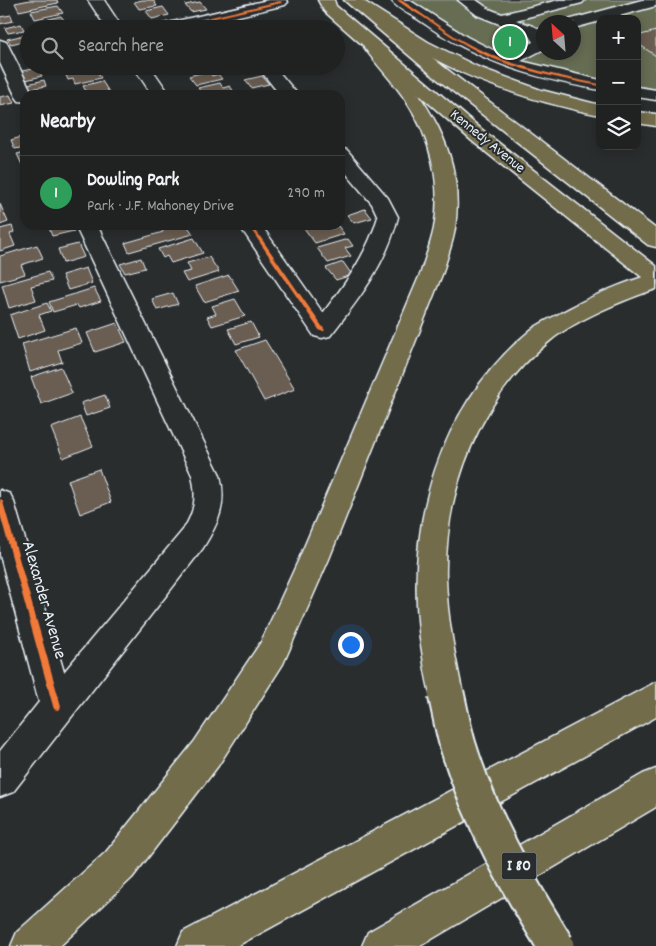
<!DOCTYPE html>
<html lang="en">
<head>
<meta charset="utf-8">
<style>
	body { margin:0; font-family:Dekko,sans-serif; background:#2d2f2f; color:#f1f3f6 }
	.controls { position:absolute; right:15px; top:15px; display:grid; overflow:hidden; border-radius:10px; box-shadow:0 2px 12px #0003 }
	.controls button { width:45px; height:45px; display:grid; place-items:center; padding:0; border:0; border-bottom:1px solid #3d3f40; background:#202222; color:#f1f3f6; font:25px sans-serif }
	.compass { position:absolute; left:536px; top:15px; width:45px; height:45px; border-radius:50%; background:#202222; box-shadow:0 2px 12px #0003; rotate:334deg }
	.you { position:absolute; left:350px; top:644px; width:18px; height:18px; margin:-12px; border:4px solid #fff; border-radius:50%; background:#1a73e8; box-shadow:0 0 0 8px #1a73e833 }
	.badge { display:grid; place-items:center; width:32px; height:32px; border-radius:50%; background:#d93025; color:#fff; font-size:16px; font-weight:700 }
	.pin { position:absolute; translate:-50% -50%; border:2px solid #fff; box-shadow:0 1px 5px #0006 }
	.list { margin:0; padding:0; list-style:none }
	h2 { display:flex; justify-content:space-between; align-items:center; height:65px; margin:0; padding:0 20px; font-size:21px }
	h2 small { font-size:16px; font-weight:400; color:#a2a4a5 }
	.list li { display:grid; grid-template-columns:32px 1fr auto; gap:15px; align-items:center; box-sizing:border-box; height:75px; padding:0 20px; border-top:1px solid #3d3f40 }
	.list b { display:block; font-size:19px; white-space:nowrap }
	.list p { margin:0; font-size:16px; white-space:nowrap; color:#a2a4a5 }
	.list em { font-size:16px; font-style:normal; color:#a2a4a5 }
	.icon { flex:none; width:28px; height:28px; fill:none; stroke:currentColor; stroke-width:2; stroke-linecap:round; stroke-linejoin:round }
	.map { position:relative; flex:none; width:656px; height:946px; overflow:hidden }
	.search { position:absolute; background:#202222; box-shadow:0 2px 12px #0003; left:20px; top:20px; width:325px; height:55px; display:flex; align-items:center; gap:12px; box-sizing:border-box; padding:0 18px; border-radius:28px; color:#a2a4a5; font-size:19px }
	.panel { position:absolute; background:#202222; box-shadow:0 2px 12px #0003; left:20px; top:90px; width:325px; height:140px; border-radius:15px }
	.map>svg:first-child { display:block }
</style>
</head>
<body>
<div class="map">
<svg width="656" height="946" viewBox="0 0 656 946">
	<rect width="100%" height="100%" fill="#2a2d2e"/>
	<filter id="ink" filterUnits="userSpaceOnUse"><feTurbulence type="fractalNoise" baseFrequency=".02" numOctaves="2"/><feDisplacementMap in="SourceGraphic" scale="10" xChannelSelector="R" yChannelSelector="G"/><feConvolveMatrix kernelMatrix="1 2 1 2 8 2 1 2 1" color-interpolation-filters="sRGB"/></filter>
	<g filter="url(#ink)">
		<path fill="#666d53" stroke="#a7afa6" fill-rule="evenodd" d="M411,0H656V89L637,86V19H600V80C529,68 467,45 411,0ZM544,22H574V52H544Z"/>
		<path fill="#6a5d51" stroke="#e8f1f8" d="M30,0H57L58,3L19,11L15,3Z
			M142,0H153L157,6L139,9L134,2Z
			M200,2L206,9L191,12L185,5Z
			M58,6L63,13L35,19L31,11Z
			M163,7L169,15L152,19L146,11Z
			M11,15L13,21L0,24V17Z
			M61,16L67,24L47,29H42L40,25L47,24L45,20Z
			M21,24L24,30L8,33L5,28Z
			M656,31V56L637,43V36Z
			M25,35L28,40L11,44L7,39Z
			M38,68L42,76L26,80L22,71Z
			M96,69L101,78L75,84L73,79L68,80L66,75Z
			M208,71L212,76L218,74L222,79L196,85L189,76Z
			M262,76L269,84L251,88L245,80Z
			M44,80L46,86L31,89L28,84Z
			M102,81L109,92L88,95L83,86Z
			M220,83L223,88L230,86L234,92L220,95H203L198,88Z
			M10,95L14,103L0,106V97Z
			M25,136V147L15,149L11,140Z
			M25,152V169H24L17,154Z
			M0,204L8,222L0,225Z
			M365,209L372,218L354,223L347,215Z
			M48,225H71L74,231L52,236Z
			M187,225L193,234L129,252L125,243L163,232L160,226Z
			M314,225H327L330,229L338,226L344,234L315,243L304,228Z
			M12,226L14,232L10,234L15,246L0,251V229Z
			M194,238L203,253L171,263L167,256L163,258L158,249Z
			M348,239L353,246L345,248L351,256L328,263L317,248Z
			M78,244L84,257L63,263L58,249Z
			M37,245L43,258L21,265L25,274L0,281V256Z
			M209,257L219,272L187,282L182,273L191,271L187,263Z
			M141,258L145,268L125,273L120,264Z
			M343,262L352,275L336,280L326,268Z
			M86,268L92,283L68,290L62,275Z
			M48,272L52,281L31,286L36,300L9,308L2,285Z
			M229,275L239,291L204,302L195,286Z
			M94,288L101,301L79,308L77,305L53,312L49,302Z
			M173,293L178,304L157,310L152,299Z
			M235,299L245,316L212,326L207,317L216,314L212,306Z
			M47,303L51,311L39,315L45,330L18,339L10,315Z
			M251,322L259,337L236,344L228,329Z
			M117,323L126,342L95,352L87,333Z
			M76,328L82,343L58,350L62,362L30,372L22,344Z
			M265,340L295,389L264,401L236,350Z
			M61,367L72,393L41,404L31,377Z
			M105,395L110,408L86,416L81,403Z
			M80,417L93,446L63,458L51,428Z
			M99,469L111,502L80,514L68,480Z"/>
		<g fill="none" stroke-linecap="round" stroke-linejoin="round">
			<defs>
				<path id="minor" d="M88,0H104L123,29H107Z
					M268,0H286L288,2L285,5L183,29H153L155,26Z
					M391,0H409L467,37L505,56L533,42L529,36L477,15L458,0H476L489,9L502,14L559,0H585L582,3L516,20C538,29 544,24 544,49L521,61L600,80V90C530,77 478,62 419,20C410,14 397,9 391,0Z
					M642,0H656V6L608,19H600V21L574,28V22H566L568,20Z
					M0,40L6,42L8,45L33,95H25V102L19,101L16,97L0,63Z
					M133,66H150L170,95H152Z
					M257,66H274L298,95H280Z
					M637,87L656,90V100L637,97Z
					M340,148L347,150L388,198L398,217C387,263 359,299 330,336L322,338L314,336L239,225H261L323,313C346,283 367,254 378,217L372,204L340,166Z
					M75,225H97L220,475C227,505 219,522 203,548L13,792L0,797V751L39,702L0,555V490L10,494L14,502L64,672L183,530C195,511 197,497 192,475Z"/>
				<path id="major" d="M318,0H334L336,6L486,133L656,266V284L648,282L472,141L324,11Z
					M344,0H361L444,67L656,229V247L648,245L432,75Z"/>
				<path id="highway" d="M349,0H362L428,42L478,67L541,90L600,105V115C546,104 493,89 444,64C411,47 381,26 350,5L347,2Z
					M372,42L378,43C425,98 466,151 455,228C453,243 447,257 443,272L329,559L283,664L218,766L132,878L60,946H11L17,932L106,852L194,742L261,642L299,559L421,272C425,258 431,243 434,228C442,184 431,138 406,101C394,82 377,66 364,47L366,43Z
					M637,112L656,114V126L637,123Z
					M656,273V289C625,299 576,320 551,340C480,396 444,489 446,578C447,617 455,656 463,694L458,706L446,710L434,706C426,685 424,661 420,639C405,523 439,405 532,329C539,324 547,320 555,316C588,298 620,283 656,273Z
					M656,682V717L237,946H177L183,932Z
					M656,769V807L420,946H362L368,932L643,774Z"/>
			</defs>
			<use href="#minor" stroke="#e8f1f8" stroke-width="3"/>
			<use href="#major" stroke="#e8f1f8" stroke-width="3"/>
			<use href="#highway" stroke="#e8f1f8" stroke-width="3"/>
			<use href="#minor" fill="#2a2d2e" fill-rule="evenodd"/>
			<use href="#major" fill="#726c4b" fill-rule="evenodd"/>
			<use href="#highway" fill="#726c4b" fill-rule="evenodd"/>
			<defs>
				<path id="highway-bridge" d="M446,694C450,711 453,729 458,746C480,818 517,883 556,946"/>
			</defs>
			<use href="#highway-bridge" stroke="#e8f1f8" stroke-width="39" stroke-linecap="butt"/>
			<use href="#highway-bridge" stroke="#726c4b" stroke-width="35"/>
			<defs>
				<path id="cycleway" d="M397,0H401C425,15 447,33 472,46C512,66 556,76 600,84V86C566,80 532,73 499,61C471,50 447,34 423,17C414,12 405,6 397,0Z
					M280,1L282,2L281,3L167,29H159Z
					M248,225H252L324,329L325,330L324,331H320Z
					M0,499L2,500L3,502L61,706L60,709L57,710L54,709L53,706L0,514Z"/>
			</defs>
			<use href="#cycleway" stroke="#2a2d2e" stroke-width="3"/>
			<use href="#cycleway" fill="#f17a3a" fill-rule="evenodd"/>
		</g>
	</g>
	<g text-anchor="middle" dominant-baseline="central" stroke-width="4" stroke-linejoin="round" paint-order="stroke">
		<g font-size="15" fill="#e8f1f8" stroke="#2a2d2e">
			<text transform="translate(487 142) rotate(39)">Kennedy Avenue</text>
		</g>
		<rect fill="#2a2d2e" stroke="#afb6bb" stroke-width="1" x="501.5" y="852.5" width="35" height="27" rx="4"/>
		<g font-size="16" font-weight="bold" fill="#e8f1f8">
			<text x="519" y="866">I 80</text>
		</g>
		<g font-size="18" fill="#e8f1f8" stroke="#2a2d2e">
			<text transform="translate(43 600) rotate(74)">Alexander Avenue</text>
		</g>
	</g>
</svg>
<div class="controls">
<button>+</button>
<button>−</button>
<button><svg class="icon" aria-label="layers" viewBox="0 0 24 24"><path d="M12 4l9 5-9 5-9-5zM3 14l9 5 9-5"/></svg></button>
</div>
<svg class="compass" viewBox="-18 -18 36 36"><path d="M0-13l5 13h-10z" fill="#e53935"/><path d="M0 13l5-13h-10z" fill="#a2a4a5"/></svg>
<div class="you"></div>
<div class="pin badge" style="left:510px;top:42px;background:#2e9e5b">1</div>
<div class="search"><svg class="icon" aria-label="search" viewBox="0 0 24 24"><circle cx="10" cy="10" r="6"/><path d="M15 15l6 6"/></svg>Search here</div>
<section class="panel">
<h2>Nearby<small></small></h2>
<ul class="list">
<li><span class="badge" style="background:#2e9e5b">1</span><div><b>Dowling Park</b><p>Park · J.F. Mahoney Drive</p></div><em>290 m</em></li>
</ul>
</section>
</div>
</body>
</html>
